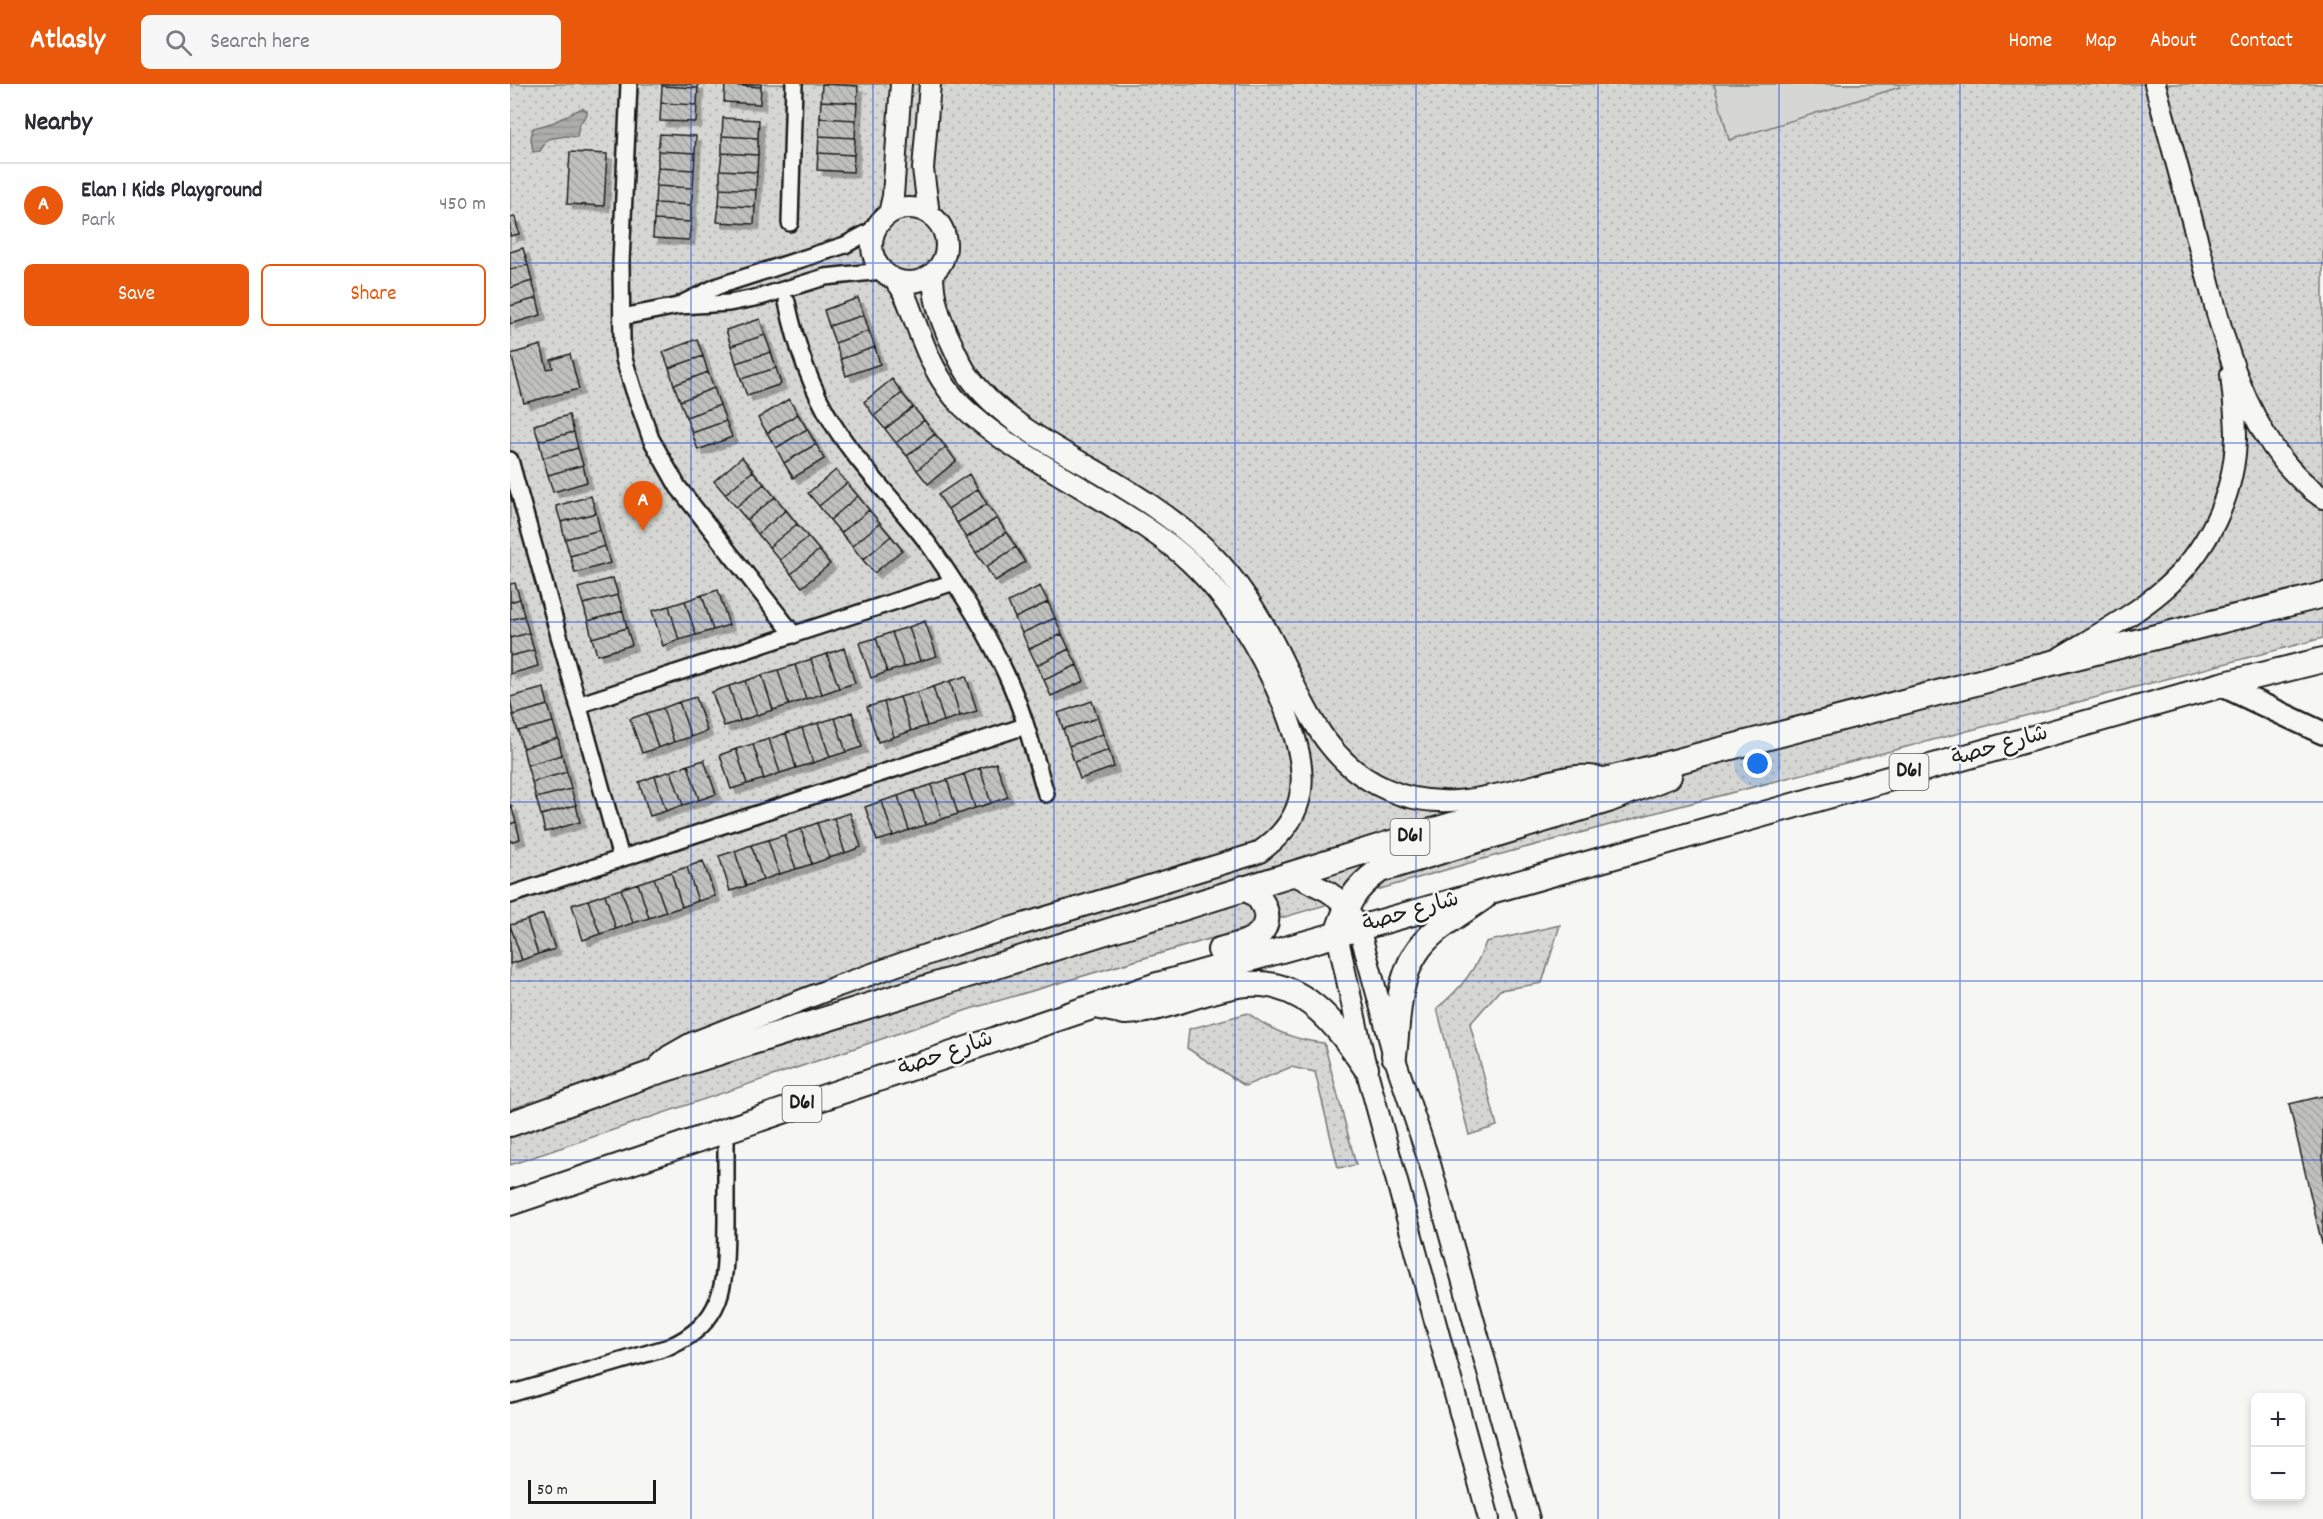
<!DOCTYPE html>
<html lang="en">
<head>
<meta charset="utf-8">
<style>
	body { margin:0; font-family:Dekko,"Playpen Sans Arabic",sans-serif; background:#f7f7f7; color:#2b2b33 }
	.controls { position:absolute; right:18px; bottom:18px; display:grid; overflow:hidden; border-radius:9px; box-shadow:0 3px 9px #0003 }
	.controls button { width:54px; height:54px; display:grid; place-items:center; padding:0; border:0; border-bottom:2px solid #e1e1e2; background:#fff; color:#2b2b33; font:30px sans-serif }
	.scale { position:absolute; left:18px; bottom:15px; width:128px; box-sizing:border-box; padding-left:6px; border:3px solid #1c1c1c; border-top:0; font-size:16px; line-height:21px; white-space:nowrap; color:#1c1c1c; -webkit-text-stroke:4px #f6f6f2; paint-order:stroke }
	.you { position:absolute; left:1248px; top:680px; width:21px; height:21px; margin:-15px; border:4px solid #fff; border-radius:50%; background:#1a73e8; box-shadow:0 0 0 9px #1a73e833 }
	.badge { display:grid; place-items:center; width:39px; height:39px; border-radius:50%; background:#ea580c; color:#fff; font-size:20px; font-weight:700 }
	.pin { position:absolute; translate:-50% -50px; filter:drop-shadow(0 2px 3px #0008) }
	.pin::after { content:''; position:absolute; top:32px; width:21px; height:18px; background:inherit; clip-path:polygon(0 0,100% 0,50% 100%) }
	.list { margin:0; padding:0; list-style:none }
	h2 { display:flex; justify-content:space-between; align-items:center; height:78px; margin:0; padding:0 24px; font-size:26px }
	h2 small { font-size:20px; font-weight:400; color:#7c7c81 }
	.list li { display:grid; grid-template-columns:39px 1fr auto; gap:18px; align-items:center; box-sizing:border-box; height:84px; padding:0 24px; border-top:2px solid #e1e1e2 }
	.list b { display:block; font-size:22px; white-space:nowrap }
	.list p { margin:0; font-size:20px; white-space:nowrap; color:#7c7c81 }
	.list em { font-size:20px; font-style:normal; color:#7c7c81 }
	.actions { display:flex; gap:12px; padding:18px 24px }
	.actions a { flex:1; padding:14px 0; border:2px solid #ea580c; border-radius:9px; text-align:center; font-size:21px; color:#ea580c }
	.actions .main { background:#ea580c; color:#fff }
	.icon { flex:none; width:33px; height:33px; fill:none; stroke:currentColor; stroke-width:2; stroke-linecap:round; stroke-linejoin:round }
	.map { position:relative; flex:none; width:1813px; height:1435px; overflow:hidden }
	header { display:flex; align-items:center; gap:36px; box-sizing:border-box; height:84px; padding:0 30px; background:#ea580c; color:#fff }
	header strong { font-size:28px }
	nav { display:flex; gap:33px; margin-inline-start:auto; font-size:21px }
	.search { width:420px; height:54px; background:#f7f7f7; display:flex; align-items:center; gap:15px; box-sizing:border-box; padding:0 21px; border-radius:9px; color:#7c7c81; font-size:22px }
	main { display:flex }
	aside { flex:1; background:#fff }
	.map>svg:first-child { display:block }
</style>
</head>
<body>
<header>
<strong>Atlasly</strong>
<div class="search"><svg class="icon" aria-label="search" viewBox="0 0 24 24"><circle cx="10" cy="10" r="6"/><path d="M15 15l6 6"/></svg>Search here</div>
<nav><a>Home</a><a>Map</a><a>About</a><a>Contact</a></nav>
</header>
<main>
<aside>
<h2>Nearby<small></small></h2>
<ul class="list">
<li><span class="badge">A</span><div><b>Elan 1 Kids Playground</b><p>Park</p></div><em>450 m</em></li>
</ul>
<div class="actions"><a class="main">Save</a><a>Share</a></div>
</aside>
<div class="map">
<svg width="1813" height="1435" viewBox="0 0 1813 1435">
	<defs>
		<pattern id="green-dots" width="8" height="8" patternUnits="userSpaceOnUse" patternTransform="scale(1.5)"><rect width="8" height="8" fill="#d6d6d2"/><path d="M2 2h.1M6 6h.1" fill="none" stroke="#b7b7b4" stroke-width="1.8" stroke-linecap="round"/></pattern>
		<pattern id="water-rules" width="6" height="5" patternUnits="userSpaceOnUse" patternTransform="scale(1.5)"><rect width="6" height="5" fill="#acaca9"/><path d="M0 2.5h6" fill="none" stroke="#939391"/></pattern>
		<pattern id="building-back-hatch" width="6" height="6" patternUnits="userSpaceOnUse" patternTransform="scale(1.5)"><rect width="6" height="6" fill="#c0c0bd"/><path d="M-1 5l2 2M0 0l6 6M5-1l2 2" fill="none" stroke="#a4a4a2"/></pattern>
		<filter id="shadow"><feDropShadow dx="5.5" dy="5.5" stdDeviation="0" flood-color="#0004"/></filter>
	</defs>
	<rect width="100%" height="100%" fill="#f6f6f2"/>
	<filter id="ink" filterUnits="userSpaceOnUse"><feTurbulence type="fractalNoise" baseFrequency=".0167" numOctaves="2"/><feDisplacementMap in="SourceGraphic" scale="12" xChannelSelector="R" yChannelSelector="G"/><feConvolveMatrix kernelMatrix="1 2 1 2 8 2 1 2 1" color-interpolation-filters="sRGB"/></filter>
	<g filter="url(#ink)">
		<path fill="url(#green-dots)" stroke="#797977" stroke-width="1.5" d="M0,0H1813V554L1159,725L973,775L460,925L0,1081Z
			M1050,841L1032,899L990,906L960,940L987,1042L959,1051L927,924C950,906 966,886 976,858Z
			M738,929C761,947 785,956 814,959L846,1081L828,1084L805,988L781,983L735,1002L677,964L679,945Z"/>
		<path fill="#d6d6d2" stroke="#797977" stroke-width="1.5" d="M1204,0H1389L1390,3L1219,56Z"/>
		<path fill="url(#water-rules)" stroke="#727271" stroke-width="1.5" d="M72,24L77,27V30L69,41L67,53L56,52L38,55L30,67L23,68L21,54L23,44L42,39Z"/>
		<path fill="url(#building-back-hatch)" stroke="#1c1c1c" stroke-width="1.5" filter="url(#shadow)" d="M152,0H188V4L152,2Z
			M215,0H251V3Z
			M312,0L348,2L347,19L311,17Z
			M215,1L251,3L250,20L214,18Z
			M152,2L188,4L187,21L151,19Z
			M311,17L347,19L346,36L310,34Z
			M151,19L187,21L186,38L150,37Z
			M213,34L249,36L248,54L212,52Z
			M310,34L346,36L345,54L309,52Z
			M150,50L186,52L185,69L148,67Z
			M212,52L248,54V71L212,69Z
			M309,52L345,54L344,71L308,69Z
			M148,67L185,69L184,86L148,84Z
			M60,68L97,70L94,122L57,120Z
			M212,69L248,71L247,88L210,86Z
			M308,69L344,71L343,88L307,86Z
			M148,84L184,86L183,104L146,102Z
			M210,86L247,88L246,106L210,104Z
			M146,102L183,104L181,121L145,119Z
			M210,104L246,106L245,123L209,121Z
			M145,119L181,121V138L144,136Z
			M209,121L245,123L244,140L207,138Z
			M5,133L9,150L0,152V134Z
			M144,136L181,138L179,156L143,154Z
			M13,164L18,181L0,186V168Z
			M18,181L22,197L0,204V186Z
			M22,197L27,214L0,222V204Z
			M27,214L31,231L0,240V222Z
			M348,214L354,231L319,242L314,226Z
			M354,231L359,247L325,259L319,242Z
			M250,235L255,251L221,262L216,246Z
			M359,247L365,263L331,275L325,259Z
			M255,251L261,268L226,279L221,262Z
			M187,255L193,272L159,284L153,268Z
			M31,261L37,285L43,284L41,276L60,270L69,305L14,319L1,270Z
			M365,263L370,280L336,292L331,275Z
			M261,268L266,284L231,295L226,279Z
			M193,272L198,288L164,301L159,284Z
			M266,284L271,300L237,312L231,295Z
			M198,288L204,304L170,317L164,301Z
			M382,295L392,309L364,332L354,318Z
			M204,304L210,321L176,333L170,317Z
			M392,309L403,323L375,345L364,332Z
			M279,315L288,330L257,349L248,334Z
			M210,321L216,337L182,349L176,333Z
			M403,323L414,336L386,359L375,345Z
			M288,330L297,345L266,364L257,349Z
			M59,331L64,348L29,357L24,341Z
			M414,336L425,350L397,372L386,359Z
			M216,337L222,353L188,366L182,349Z
			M297,345L306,360L274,379L266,364Z
			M64,348L68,364L33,374L29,357Z
			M425,350L436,363L407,386L397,372Z
			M306,360L314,375L283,394L274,379Z
			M436,363L446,377L418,400L407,386Z
			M68,364L73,381L38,391L33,374Z
			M232,373L243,387L215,410L204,397Z
			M73,381L77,398L43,408L38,391Z
			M326,386L337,399L309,422L298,409Z
			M243,387L254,400L226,423L215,410Z
			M459,390L468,405L438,425L428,411Z
			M337,399L348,412L320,436L309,422Z
			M254,400L265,413L237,436L226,423Z
			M468,405L477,420L447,439L438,425Z
			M81,412L86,429L51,438L46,422Z
			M348,412L359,426L331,449L320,436Z
			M265,413L276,426L248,450L237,436Z
			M477,420L487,434L456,454L447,439Z
			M276,426L287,440L259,463L248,450Z
			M359,426L370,439L342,462L331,449Z
			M86,429L90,446L55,455L51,438Z
			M487,434L496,448L466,469L456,454Z
			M370,439L381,452L353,476L342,462Z
			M287,440L298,453L270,476L259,463Z
			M90,446L95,462L60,472L55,455Z
			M496,448L506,463L476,483L466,469Z
			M381,452L392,466L364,489L353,476Z
			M298,453L309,466L281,490L270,476Z
			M95,462L100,479L65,489L60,472Z
			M506,463L515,478L485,497L476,483Z
			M309,466L320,480L292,503L281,490Z
			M103,494L108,511L73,520L68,504Z
			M5,499L10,515L0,518V500Z
			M530,502L538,518L505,534L498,518Z
			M208,506L219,541L203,546L192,511Z
			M108,511L113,527L78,537L73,520Z
			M192,511L203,546L186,551L175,517Z
			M10,515L14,532L0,536V518Z
			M175,517L186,551L169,556L159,522Z
			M538,518L545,534L512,549L505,534Z
			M159,522L169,556L153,562L142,527Z
			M113,527L117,544L82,554L78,537Z
			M14,532L19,549L0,554V536Z
			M545,534L552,550L519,565L512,549Z
			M415,537L427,572L410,577L399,543Z
			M399,543L410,577L394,583L382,548Z
			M117,544L122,561L87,571L82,554Z
			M382,548L394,583L377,588L366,554Z
			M19,549L24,566L0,572V554Z
			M552,550L559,565L527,581L519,565Z
			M366,554L377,588L361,594L349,559Z
			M334,564L345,599L329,604L317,570Z
			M559,565L567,581L534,596L527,581Z
			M24,566L28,582L0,590V572Z
			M317,570L329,604L312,610L301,575Z
			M301,575L312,610L296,615L285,581Z
			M285,581L296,615L279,621L268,586Z
			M567,581L574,597L541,612L534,596Z
			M268,586L279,621L263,626L252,591Z
			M252,591L263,626L247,631L235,597Z
			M456,592L467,627L450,632L440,597Z
			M235,597L247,631L230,637L219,602Z
			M440,597L450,632L434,637L423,603Z
			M219,602L230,637L214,642L202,608Z
			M423,603L434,637L417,642L407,608Z
			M34,604L38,621L3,631L0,613Z
			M407,608L417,642L401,647L390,613Z
			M186,613L197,647L181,653L169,618Z
			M390,613L401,647L384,653L374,618Z
			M582,617L588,634L553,645L548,629Z
			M169,618L181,653L164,658L153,624Z
			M374,618L384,653L368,658L357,623Z
			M38,621L43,638L8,647L3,631Z
			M153,624L164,658L148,664L137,629Z
			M342,628L352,663L336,668L325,634Z
			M137,629L148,664L132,669L120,635Z
			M325,634L336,668L320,673L308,639Z
			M588,634L593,650L559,662L553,645Z
			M43,638L48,654L13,664L8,647Z
			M308,639L320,673L303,679L292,644Z
			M292,644L303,679L286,684L276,649Z
			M276,649L286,684L270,689L259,655Z
			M593,650L599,666L564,678L559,662Z
			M48,654L52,671L17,681L13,664Z
			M259,655L270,689L254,695L243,660Z
			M243,660L254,695L237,700L226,665Z
			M226,665L237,700L221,705L210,671Z
			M599,666L604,683L570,695L564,678Z
			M52,671L57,688L22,698L17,681Z
			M194,676L206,710L189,716L178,681Z
			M486,679L498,713L481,719L470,684Z
			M178,681L189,716L173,721L161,687Z
			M470,684L481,719L465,724L454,690Z
			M161,687L173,721L156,727L145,692Z
			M57,688L61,705L26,714L22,698Z
			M454,690L465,724L448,730L437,696Z
			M145,692L156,727L140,732L129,698Z
			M437,696L448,730L432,735L421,701Z
			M421,701L432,735L416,741L404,706Z
			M61,705L66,721L31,731L26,714Z
			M404,706L416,741L399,746L388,712Z
			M388,712L399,746L383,752L372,717Z
			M372,717L383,752L367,757L355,723Z
			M1,721L6,738L0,740V722Z
			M66,721L70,738L35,748L31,731Z
			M340,729L351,763L335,769L324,734Z
			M324,734L335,769L319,774L307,739Z
			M6,738L10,755L0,758V740Z
			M307,739L319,774L302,780L291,745Z
			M291,745L302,780L286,785L274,751Z
			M274,751L286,785L269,790L258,756Z
			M258,756L269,790L253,796L241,761Z
			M241,761L253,796L236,802L225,767Z
			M225,767L236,802L220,807L209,772Z
			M193,777L205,812L188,817L177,783Z
			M177,783L188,817L172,823L161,788Z
			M161,788L172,823L156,828L144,794Z
			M144,794L156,828L139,834L128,799Z
			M128,799L139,834L123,839L111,805Z
			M111,805L123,839L106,845L95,810Z
			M95,810L106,845L90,850L78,816Z
			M78,816L90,850L73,856L62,821Z
			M33,830L45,865L28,870L17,836Z
			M17,836L28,870L12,876L0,841Z
			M0,841L12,876L0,880Z
			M1813,1012V1164L1779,1020Z"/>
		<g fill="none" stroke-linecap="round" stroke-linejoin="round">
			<defs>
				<path id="minor" d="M119,0L111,179L112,257L114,275L124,307L141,355L168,403L284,551
					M280,139L284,0
					M277,218C286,261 300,302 323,340C351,385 391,422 422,465C449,504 476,546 496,590C514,628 524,670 536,710
					M171,220L208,202L335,161L366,144
					M112,233L168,222L219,219L250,213L315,193L372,187
					M0,376L111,774
					M68,621L444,498
					M0,811L515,642
					M0,1310L159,1263C218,1237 215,1195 216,1139C216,1108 216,1077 216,1046"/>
				<path id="tertiary" d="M1645,0C1660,54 1674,108 1689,162C1713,249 1734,360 1813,414
					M362 161a37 37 0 1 1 74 0a37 37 0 1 1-74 0Z
					M379,130L383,112L391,0
					M419,130L413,85L420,0
					M423,190C423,214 430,236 441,258C446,269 451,281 458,291C488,333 537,359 581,384C620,407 663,433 696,465C722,489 743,521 760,552C792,611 809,676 876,705C924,727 974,715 1023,702C1048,695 1070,687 1096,695
					M1551,573C1585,552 1623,532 1653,506C1697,468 1725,411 1726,353C1726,332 1723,311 1721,290
					M780,789L817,807L827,814L836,823L849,844L884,972L920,1080L1019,1435
					M827,850L856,984L979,1435
					M142,988L159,972L182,959L328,902L444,861L748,769C793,738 800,701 784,651C764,588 728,524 680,478C649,449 608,426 572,404C531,379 487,356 452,322C429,299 417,270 406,240C400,225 396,208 385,196"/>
				<path id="secondary" d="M1711,601L1813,649"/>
				<path id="primary" d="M827,850C837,820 843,805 870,786L1098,716L1159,692
					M710,866C723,862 741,860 750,849C765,833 751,809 733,804
					M586,922L615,928L631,927C664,921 696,906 729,901C791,891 826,940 856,984
					M884,972C888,939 887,898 906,869C921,845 952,829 974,813
					M0,1040L140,990L894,755L1099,695L1542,579L1813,511
					M0,1119L644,902L1711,601L1813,576"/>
			</defs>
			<use href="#minor" stroke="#1c1c1c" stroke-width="20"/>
			<use href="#tertiary" stroke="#1c1c1c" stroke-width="24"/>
			<use href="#secondary" stroke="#1c1c1c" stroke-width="26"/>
			<use href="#primary" stroke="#1c1c1c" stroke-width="28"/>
			<use href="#minor" stroke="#f6f6f2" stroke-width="15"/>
			<use href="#tertiary" stroke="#f6f6f2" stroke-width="20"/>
			<use href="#secondary" stroke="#f6f6f2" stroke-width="21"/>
			<use href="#primary" stroke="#f6f6f2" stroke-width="24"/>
		</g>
	</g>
	<path fill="none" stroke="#1d4ed8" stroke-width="1.5" stroke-opacity="0.55" d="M181,0V1435M363,0V1435M544,0V1435M725,0V1435M906,0V1435M1088,0V1435M1269,0V1435M1450,0V1435M1632,0V1435M0,179H1813M0,359H1813M0,538H1813M0,718H1813M0,897H1813M0,1076H1813M0,1256H1813"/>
	<g text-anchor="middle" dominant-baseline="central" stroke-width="5" stroke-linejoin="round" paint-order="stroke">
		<g fill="#f6f6f2" stroke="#5d5d5c" stroke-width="1.5">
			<rect x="1379.5" y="670" width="39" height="36" rx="4.5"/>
			<rect x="880.5" y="735" width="39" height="36" rx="4.5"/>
			<rect x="272.5" y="1002" width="39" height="36" rx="4.5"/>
		</g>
		<g font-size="21" font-weight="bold" fill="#1c1c1c">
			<text x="1399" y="688">D61</text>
			<text x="900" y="753">D61</text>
			<text x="292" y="1020">D61</text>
		</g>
		<g font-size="22" fill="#1c1c1c" stroke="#f6f6f2">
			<text transform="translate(1490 663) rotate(-16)">شارع حصة</text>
			<text transform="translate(901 829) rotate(-16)">شارع حصة</text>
			<text transform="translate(436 971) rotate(-19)">شارع حصة</text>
		</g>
	</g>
</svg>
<div class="controls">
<button>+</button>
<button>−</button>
</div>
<div class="scale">50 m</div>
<div class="you"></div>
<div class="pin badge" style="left:133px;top:447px">A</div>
</div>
</main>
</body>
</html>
